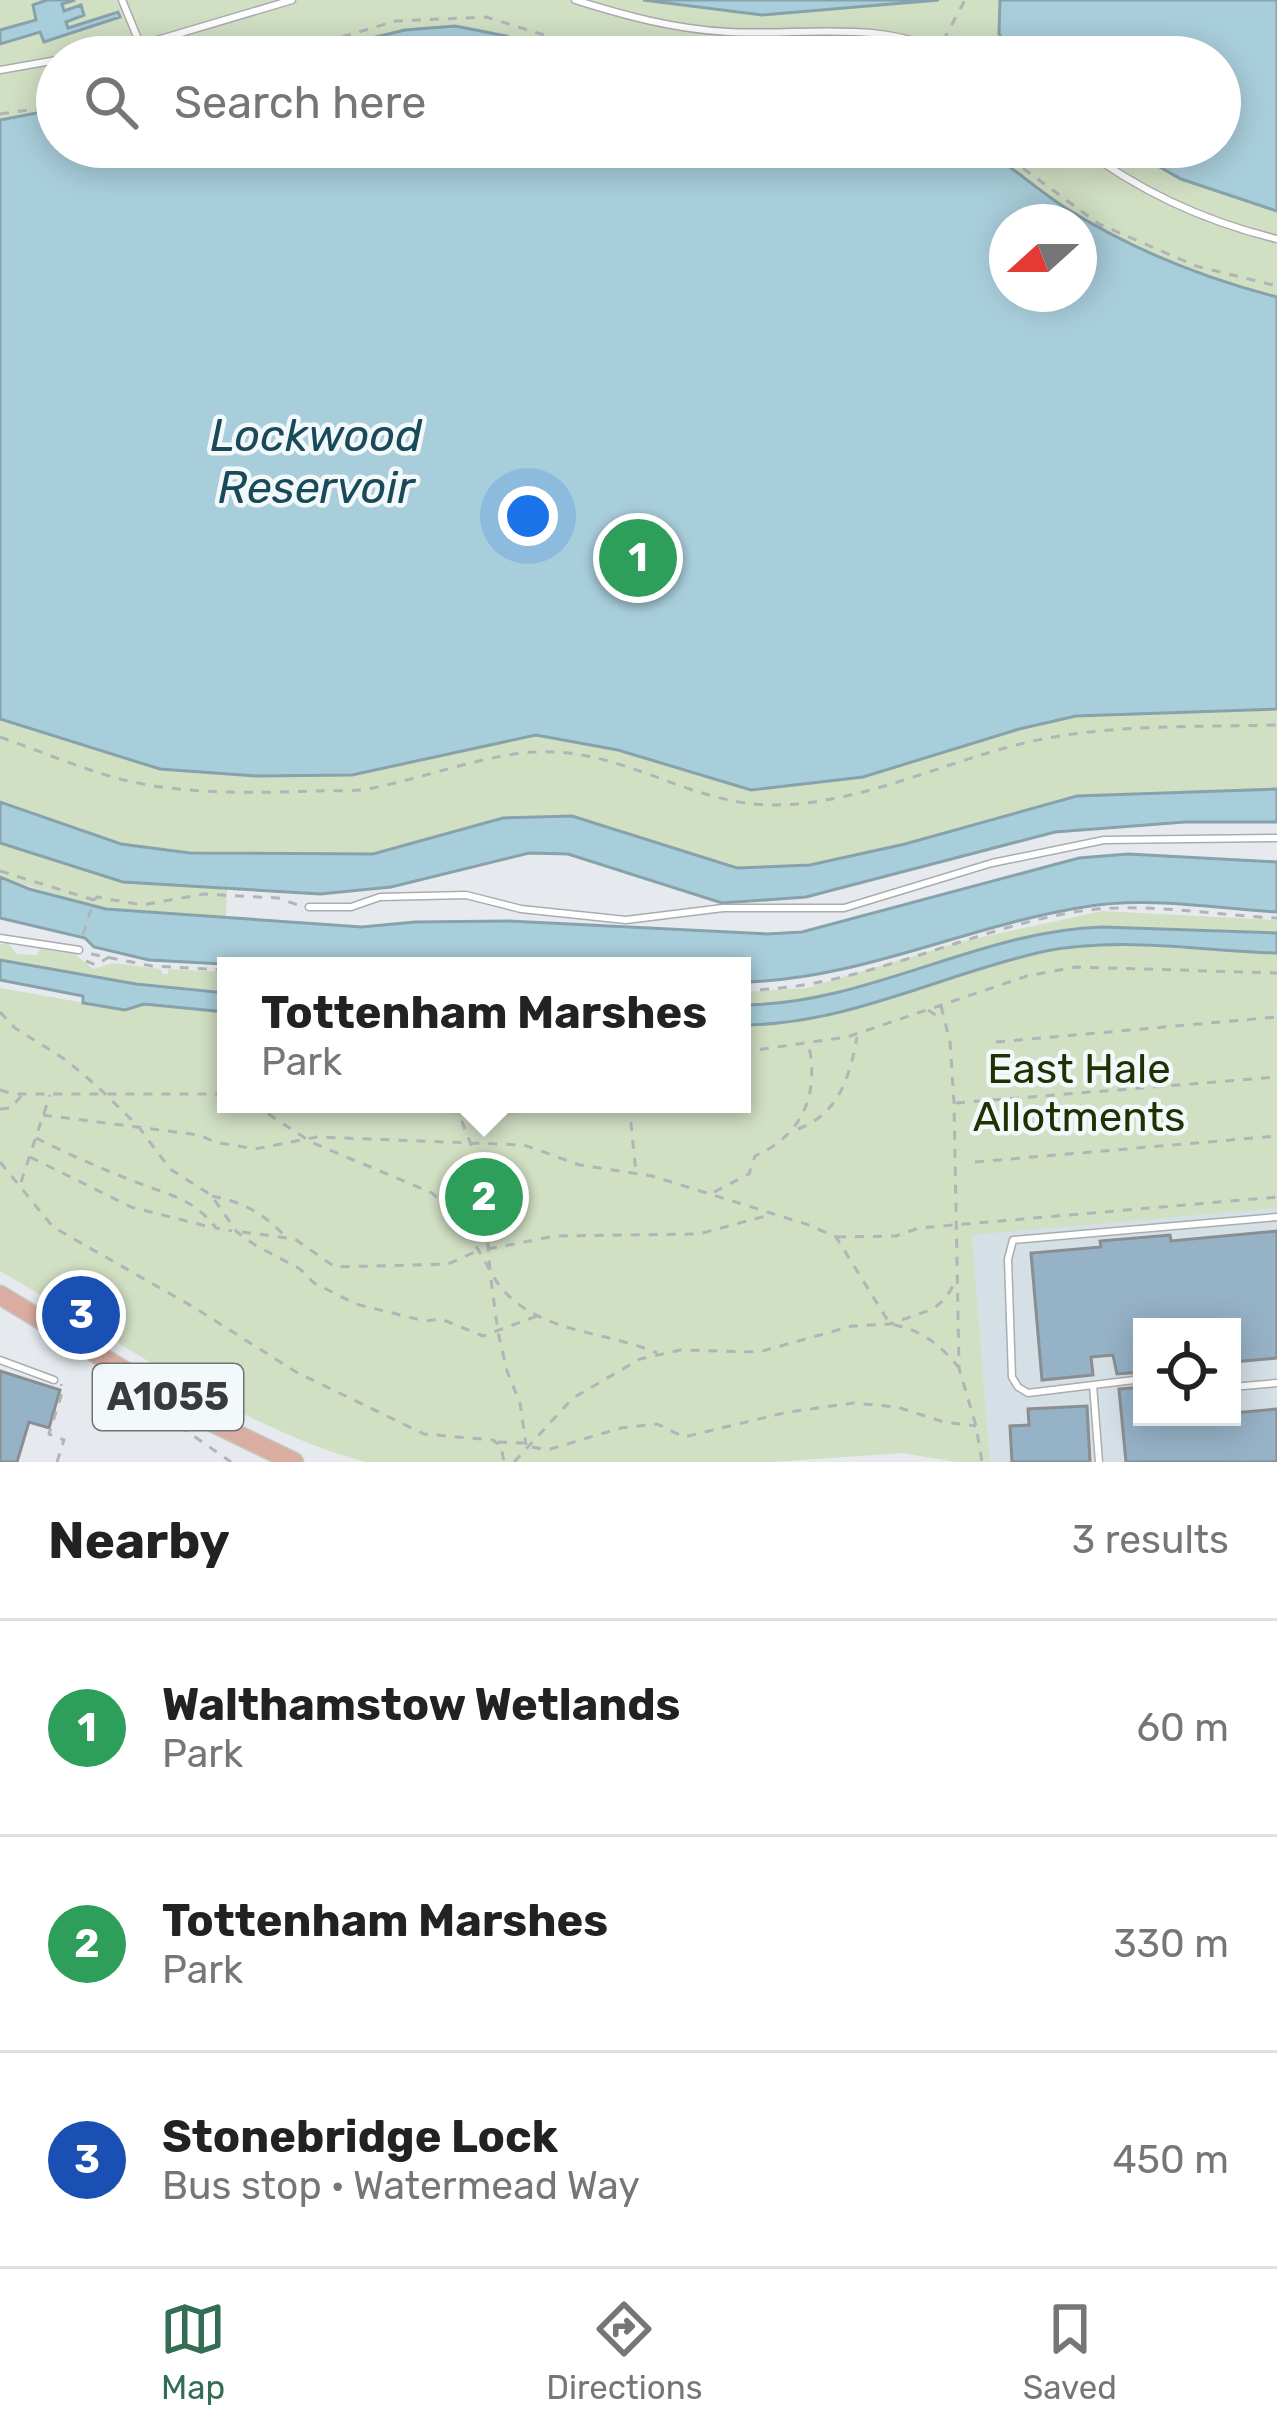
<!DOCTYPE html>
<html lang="en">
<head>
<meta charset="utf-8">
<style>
	body { margin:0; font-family:Rubik,sans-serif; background:#f6f6f6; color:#222 }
	.controls { position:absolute; right:36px; bottom:36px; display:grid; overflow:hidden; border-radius:0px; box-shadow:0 6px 30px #0003 }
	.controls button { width:108px; height:108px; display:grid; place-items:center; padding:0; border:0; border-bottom:3px solid #e0e0e0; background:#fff; color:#222; font:60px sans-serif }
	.compass { position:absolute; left:989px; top:204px; width:108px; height:108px; border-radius:50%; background:#fff; box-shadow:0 6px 30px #0003; rotate:249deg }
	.you { position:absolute; left:528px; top:516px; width:42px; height:42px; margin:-30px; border:9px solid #fff; border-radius:50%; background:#1a73e8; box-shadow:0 0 0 18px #1a73e833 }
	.badge { display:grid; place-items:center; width:78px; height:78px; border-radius:50%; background:#346d55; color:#fff; font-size:39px; font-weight:700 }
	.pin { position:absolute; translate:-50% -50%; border:6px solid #fff; box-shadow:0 3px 12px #0006 }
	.popup { position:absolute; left:217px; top:957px; width:534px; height:156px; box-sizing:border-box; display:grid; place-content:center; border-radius:0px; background:#fff; filter:drop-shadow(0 3px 9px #0005); font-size:39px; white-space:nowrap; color:#767676 }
	.popup b { font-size:45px; color:#222 }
	.popup::after { content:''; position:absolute; left:50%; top:100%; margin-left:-24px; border:24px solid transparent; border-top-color:#fff }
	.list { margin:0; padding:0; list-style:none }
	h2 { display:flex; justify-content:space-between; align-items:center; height:156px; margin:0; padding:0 48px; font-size:51px }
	h2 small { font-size:39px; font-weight:400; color:#767676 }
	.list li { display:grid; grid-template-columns:78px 1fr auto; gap:36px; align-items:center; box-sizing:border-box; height:216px; padding:0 48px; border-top:3px solid #e0e0e0 }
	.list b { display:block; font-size:45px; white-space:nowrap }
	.list p { margin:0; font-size:39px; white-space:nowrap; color:#767676 }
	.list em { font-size:39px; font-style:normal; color:#767676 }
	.icon { flex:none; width:66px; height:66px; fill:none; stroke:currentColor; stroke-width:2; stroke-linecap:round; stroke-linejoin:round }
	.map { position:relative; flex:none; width:1277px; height:1462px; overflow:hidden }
	.search { position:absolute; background:#fff; box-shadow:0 6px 30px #0003; left:36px; right:36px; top:36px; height:132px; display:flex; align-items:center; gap:30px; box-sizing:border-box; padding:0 42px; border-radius:66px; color:#767676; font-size:45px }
	.sheet { height:804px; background:#fff }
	nav { display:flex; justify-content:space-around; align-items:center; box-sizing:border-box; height:168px; border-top:3px solid #e0e0e0; background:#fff; font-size:33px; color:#767676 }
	nav a { display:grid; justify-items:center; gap:6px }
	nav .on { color:#346d55 }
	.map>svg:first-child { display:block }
</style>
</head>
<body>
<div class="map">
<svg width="1277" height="1462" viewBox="0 0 1277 1462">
	<rect width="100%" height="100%" fill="#e6eaee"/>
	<path fill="#d4dfe6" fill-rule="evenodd" d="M1277,1208V1462H990L972,1234ZM1142,1327H1232V1417H1142Z"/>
	<path fill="#d1dfc3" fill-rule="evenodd" d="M0,0H1277V822H1185L1055,832L806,897L722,903L567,854L529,853L391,887L320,894L227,888L226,917L98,908L0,877ZM57,57H1220V147H57ZM1007,222H1079V294H1007Z
		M1102,911L1277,920V933L1102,927L1061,929L832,995L794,1003L742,1005V992L807,988L960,942Z
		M7,942L17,954L37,955L40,949L75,954L93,969L113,963L161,969L162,974H168V969L226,972V993L136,984L0,960V945Z
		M1131,946L1277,953V1208L972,1235L990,1462H956L902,1453L773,1462H365C240,1428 113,1337 0,1271V988L125,1010L144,1004L226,1012V1104H742V1025C856,1023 955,963 1066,948C1088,945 1110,946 1131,946Z"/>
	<path fill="#a9cedb" stroke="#87a2ab" stroke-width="3" fill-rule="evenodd" d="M47,0H75L62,4L64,11L81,5L84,15L66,22L68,28L118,12L120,17L44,42L40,32L0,44V30L36,20L33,5Z
		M643,0H939L762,15Z
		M1000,0H1277V211L1181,179L1125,147H1220V57H1017L999,34Z
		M455,26L506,36L554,57H293L405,30Z
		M57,109V147H981C1010,165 1035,188 1064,207C1129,248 1203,278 1277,297V709L1076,716L1019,729L863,777L751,790L618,750L536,735L352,775L256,776L160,769L0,719V120ZM1007,222H1079V294H1007Z
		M1277,789V822H1185L1055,832L806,897L722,903L568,854L529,853L391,887L320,894L123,882L0,843V802L121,844L190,853L373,854L503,818L572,816L737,868L810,865L905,844L1077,796Z
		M1128,854L1277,862V912C1214,908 1146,896 1084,907C969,925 859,980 742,982V966H259L149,960L94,947L85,938L0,918V877L29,889L106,909L362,927L415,922L509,921L767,934L802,932L1079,858Z
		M1102,927L1277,933V953C1202,951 1120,936 1046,951C944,973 848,1025 742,1025V1005C867,1005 978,931 1102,927Z
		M0,960L136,984L226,993V1012L144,1004L125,1010L83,1003V996L0,980Z"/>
	<path fill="#96b2c7" stroke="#8a8e91" stroke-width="3" d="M1277,1231V1358L1232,1362V1327H1142V1372L1117,1374L1113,1355L1091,1357L1093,1375L1042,1380L1031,1253L1101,1247L1100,1241L1170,1235L1171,1241Z
		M0,1371L60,1390L49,1428L29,1422L17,1462H0Z
		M1142,1387V1417L1154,1419L1232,1417V1413L1277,1409V1462H1126L1119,1389Z
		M1087,1406L1090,1462H1012L1010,1426L1029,1425L1028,1409Z"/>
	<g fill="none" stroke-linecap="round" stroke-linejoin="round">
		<defs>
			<path id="service" d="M122,0L138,39
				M575,0C626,16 674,29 728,32C806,36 882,18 953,57
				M72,57C100,52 127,41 154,41L292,0
				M0,70L57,60
				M1081,147C1139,191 1207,222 1277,239
				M309,907H351L380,897L466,895L521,909L626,920L723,908H844L992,863L1104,840L1277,838
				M0,938L79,950
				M0,1360L54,1380
				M1142,1379L1028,1393L1018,1387L1012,1377L1008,1259L1013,1240L1277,1217
				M1093,1385L1099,1462
				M1232,1387L1277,1383"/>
			<path id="primary" d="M0,1295L197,1415L294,1462"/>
		</defs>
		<use href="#service" stroke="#a9adb0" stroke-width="9"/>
		<use href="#primary" stroke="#c7c8c8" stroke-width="21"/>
		<path stroke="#b1b5b8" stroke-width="3" stroke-dasharray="9 9" stroke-linecap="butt" d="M943,41L965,0
			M273,57L396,21L486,17L615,57
			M0,114L57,106
			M994,147L1099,224L1196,266L1277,286
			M0,737C40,751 79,768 120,779C183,795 254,793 319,791C336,790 356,792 373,788C423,778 472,759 523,753C615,742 683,803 769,805C860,806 946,760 1033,741C1113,724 1196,727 1277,725
			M0,871L94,900L81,941
			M94,900L97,897L142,905L204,894L278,898L298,905
			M91,954L152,966L226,970
			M86,961L96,965L109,957
			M742,990C853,991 964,931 1074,912C1140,901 1211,915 1277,918
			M941,1006L950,1042L954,1103L959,1368L976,1426L982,1462
			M928,1010L943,1020
			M0,1012L15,1028L66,1060L98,1087L138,1126L170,1169L211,1195L237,1232L255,1245L300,1269L314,1283L356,1304L425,1321L441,1319L483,1336L537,1316
			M996,1042L1277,1017
			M742,1052L847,1037L1027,976L1076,967L1277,973
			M0,1090L13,1094H226
			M956,1103L1277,1077
			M253,1104L311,1142L432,1193C450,1209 466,1230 479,1251C489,1267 495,1284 510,1297C550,1334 609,1332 657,1353
			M455,1104L482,1172L490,1270
			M629,1104L636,1173
			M0,1109L11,1108L22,1095
			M43,1115L199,1135L215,1142L255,1149L317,1137L524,1145L580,1165L652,1176L806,1224L836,1237L890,1324C920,1329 940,1344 959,1368
			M798,1129C839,1114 850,1076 857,1037
			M36,1138C68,1154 100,1168 133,1181C167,1195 191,1196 216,1228L232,1231
			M30,1157L131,1207L214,1228
			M0,1162L53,1227L195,1308L296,1372L424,1434L493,1440L501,1446L504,1462
			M975,1162L1277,1136
			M21,1182L50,1095
			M714,1192L749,1174L755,1156C802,1135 819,1096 809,1046
			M212,1196C243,1202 263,1213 285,1236
			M242,1232L295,1239L335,1267L448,1264L477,1251
			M837,1237L896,1236L919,1228L1277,1197
			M488,1249L555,1236L699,1234L773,1214
			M491,1280L498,1332L507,1371L520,1403L526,1445
			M165,1416L231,1462
			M498,1442L524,1443
			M532,1447L547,1450L621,1428L657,1424L684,1437L788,1412L854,1403L897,1407L944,1422L976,1426
			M57,1462L64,1440L49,1434L63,1390L61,1384
			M514,1462L573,1398L640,1359L680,1350L759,1352L852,1326L890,1324L933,1309L946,1298L957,1279"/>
		<use href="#service" stroke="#fff" stroke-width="6"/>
		<use href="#primary" stroke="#d9aea1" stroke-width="18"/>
	</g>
	<g text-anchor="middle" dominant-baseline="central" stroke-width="9" stroke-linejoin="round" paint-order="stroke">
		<rect fill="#f3f8fb" stroke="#707375" stroke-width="3" x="93" y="1364" width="150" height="66" rx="9"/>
		<g font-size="39" font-weight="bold" fill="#383a3b">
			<text x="168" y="1397">A1055</text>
		</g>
		<g font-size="42" fill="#203203" stroke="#f3f8fb">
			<text x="1079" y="1069">East Hale<tspan x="1079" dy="48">Allotments</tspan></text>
		</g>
		<g font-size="45" font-style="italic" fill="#184a59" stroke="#f3f8fb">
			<text x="316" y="435">Lockwood<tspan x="316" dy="52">Reservoir</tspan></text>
		</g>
	</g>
</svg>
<div class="controls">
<button><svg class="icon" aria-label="locate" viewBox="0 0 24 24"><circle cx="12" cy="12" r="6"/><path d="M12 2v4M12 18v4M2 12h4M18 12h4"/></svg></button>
</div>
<svg class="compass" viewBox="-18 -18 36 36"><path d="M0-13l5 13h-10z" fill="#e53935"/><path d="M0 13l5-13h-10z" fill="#767676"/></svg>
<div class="you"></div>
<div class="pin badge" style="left:638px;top:558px;background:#2e9e5b">1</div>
<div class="pin badge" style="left:484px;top:1197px;background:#2e9e5b">2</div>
<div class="popup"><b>Tottenham Marshes</b>Park</div>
<div class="pin badge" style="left:81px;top:1315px;background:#1a4fb4">3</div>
<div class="search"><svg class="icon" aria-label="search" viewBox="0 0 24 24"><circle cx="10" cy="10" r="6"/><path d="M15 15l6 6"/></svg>Search here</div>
</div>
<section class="sheet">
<h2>Nearby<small>3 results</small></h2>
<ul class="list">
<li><span class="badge" style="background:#2e9e5b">1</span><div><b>Walthamstow Wetlands</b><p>Park</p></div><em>60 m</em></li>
<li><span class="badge" style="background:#2e9e5b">2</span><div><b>Tottenham Marshes</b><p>Park</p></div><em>330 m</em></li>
<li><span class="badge" style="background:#1a4fb4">3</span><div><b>Stonebridge Lock</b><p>Bus stop · Watermead Way</p></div><em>450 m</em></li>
</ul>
</section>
<nav>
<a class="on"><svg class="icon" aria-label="map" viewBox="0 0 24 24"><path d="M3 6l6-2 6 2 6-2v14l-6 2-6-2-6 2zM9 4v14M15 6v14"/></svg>Map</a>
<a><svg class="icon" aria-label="directions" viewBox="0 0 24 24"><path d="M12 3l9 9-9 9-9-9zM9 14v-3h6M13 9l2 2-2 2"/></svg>Directions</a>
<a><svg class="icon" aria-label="saved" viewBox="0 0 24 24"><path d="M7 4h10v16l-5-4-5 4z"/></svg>Saved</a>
</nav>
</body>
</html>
